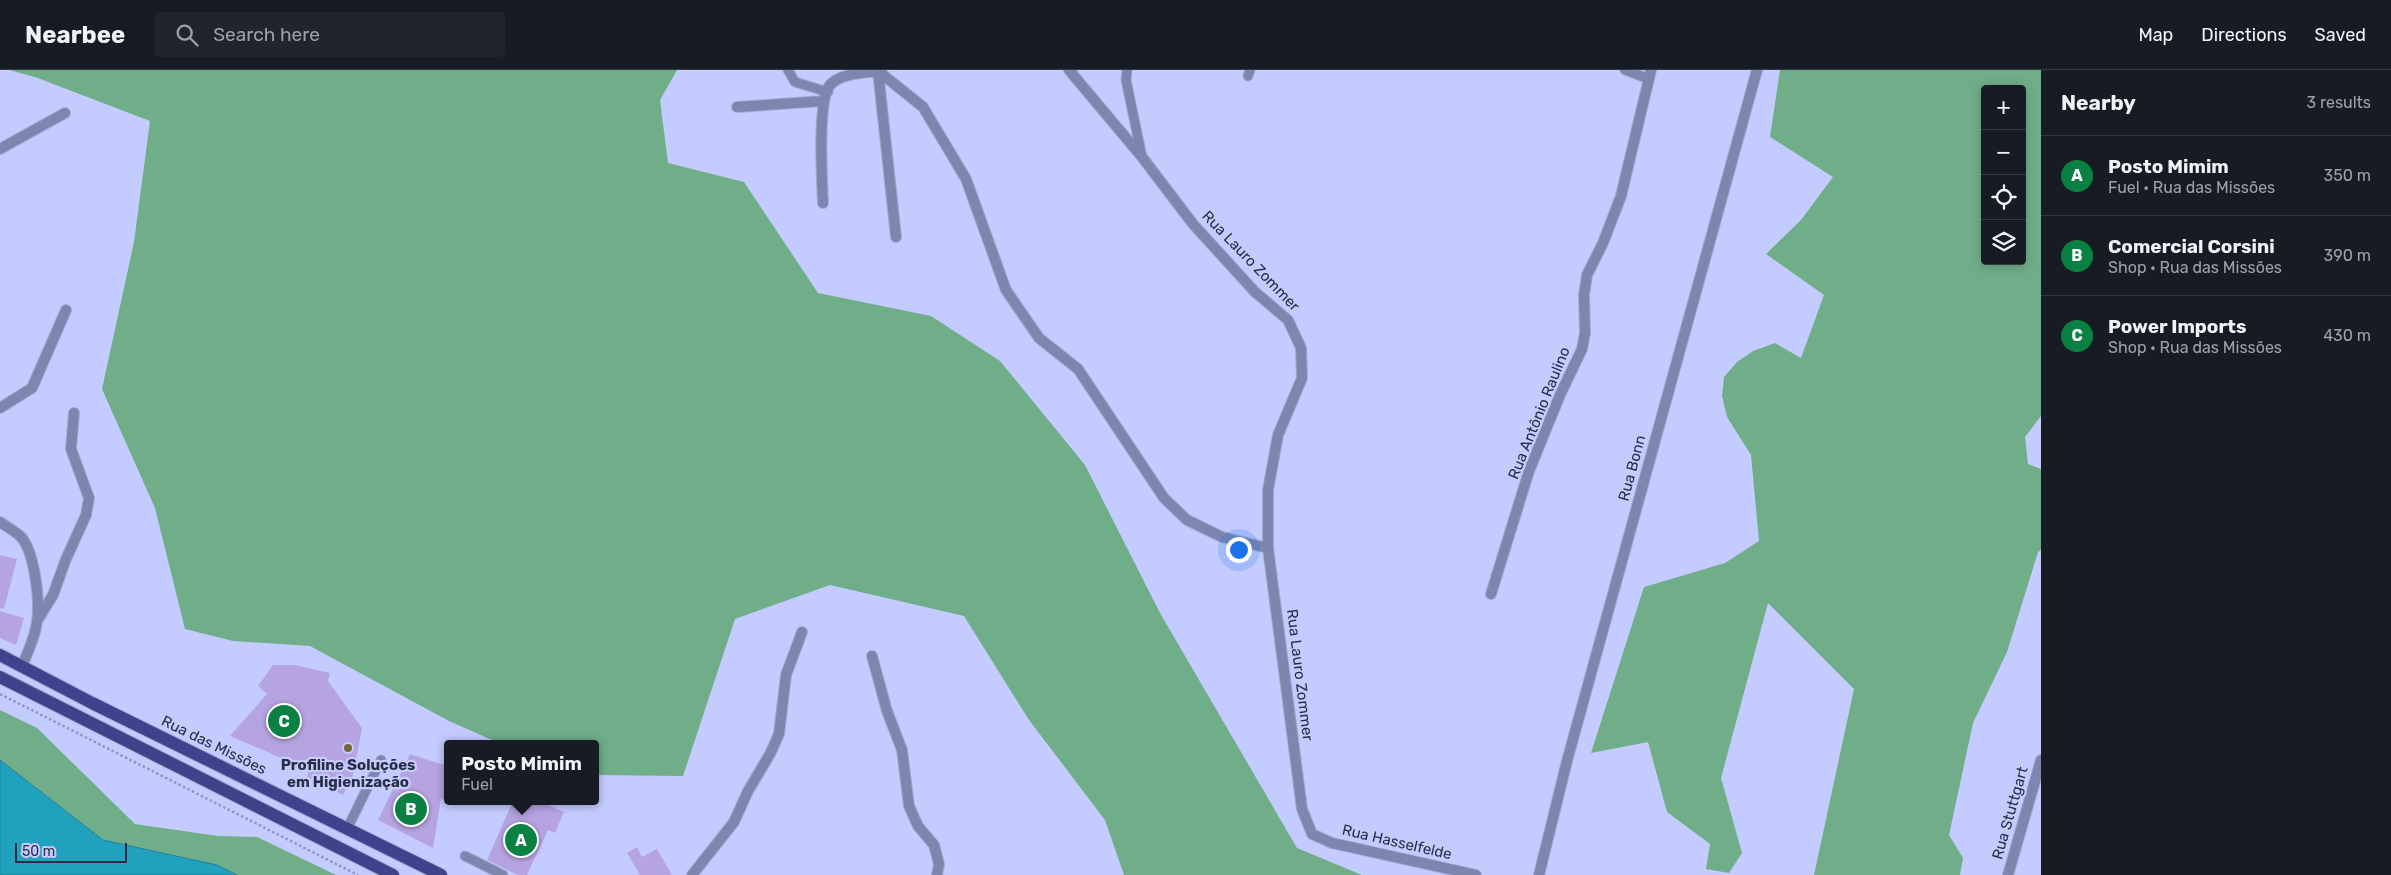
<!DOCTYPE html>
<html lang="en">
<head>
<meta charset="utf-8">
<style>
	body { margin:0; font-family:Rubik,sans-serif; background:#20242c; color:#f1f3f6 }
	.controls { position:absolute; right:15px; top:15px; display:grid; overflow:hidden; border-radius:5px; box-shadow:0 2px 12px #0003 }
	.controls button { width:45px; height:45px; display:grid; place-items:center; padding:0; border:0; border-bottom:1px solid #363941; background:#171b24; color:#f1f3f6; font:25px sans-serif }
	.scale { position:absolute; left:15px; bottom:12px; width:112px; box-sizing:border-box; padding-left:5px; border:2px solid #2a2d46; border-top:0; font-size:14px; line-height:18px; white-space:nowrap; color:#2a2d46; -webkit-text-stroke:4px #c4ccff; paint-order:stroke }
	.you { position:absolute; left:1238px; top:479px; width:18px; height:18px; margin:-12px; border:4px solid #fff; border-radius:50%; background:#1a73e8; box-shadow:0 0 0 8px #1a73e833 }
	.badge { display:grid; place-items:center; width:32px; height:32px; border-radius:50%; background:#0b8043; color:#fff; font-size:16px; font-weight:700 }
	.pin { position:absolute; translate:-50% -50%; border:2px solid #fff; box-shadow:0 1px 5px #0006 }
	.popup { position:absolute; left:444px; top:670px; width:155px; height:65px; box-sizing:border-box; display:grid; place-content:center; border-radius:5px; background:#171b24; filter:drop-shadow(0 1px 4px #0005); font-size:16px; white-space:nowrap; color:#9ea1a6 }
	.popup b { font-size:19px; color:#f1f3f6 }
	.popup::after { content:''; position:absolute; left:50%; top:100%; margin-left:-10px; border:10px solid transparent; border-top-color:#171b24 }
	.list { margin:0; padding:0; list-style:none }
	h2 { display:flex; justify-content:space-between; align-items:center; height:65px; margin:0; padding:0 20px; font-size:21px }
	h2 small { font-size:16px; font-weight:400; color:#9ea1a6 }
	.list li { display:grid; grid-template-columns:32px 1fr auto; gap:15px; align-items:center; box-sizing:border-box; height:80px; padding:0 20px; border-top:1px solid #363941 }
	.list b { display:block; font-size:19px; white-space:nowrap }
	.list p { margin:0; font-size:16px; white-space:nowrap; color:#9ea1a6 }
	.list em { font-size:16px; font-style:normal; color:#9ea1a6 }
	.icon { flex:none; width:28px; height:28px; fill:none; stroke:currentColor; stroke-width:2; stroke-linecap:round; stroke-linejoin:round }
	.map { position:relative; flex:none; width:2041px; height:805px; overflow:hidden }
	header { display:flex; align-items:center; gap:30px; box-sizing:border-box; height:70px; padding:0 25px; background:#171b24; border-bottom:1px solid #363941 }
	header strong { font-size:24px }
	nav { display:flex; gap:28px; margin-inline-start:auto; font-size:18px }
	.search { width:350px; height:45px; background:#20242c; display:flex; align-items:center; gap:12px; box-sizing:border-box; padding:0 18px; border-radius:5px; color:#9ea1a6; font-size:19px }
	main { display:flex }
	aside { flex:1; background:#171b24 }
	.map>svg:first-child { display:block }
</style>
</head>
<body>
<header>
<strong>Nearbee</strong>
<div class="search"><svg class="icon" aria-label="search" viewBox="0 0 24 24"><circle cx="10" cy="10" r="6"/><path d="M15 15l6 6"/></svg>Search here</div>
<nav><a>Map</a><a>Directions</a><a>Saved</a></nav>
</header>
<main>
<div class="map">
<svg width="2041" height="805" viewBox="0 0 2041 805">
	<rect width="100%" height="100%" fill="#c4ccff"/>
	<path fill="#6fae89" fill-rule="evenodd" d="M9,0H677L660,30L668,93L744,112L818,223L931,246L1000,291L1085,395L1160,543L1297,778L1362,805H1124L1105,750L1029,650L964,546L830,515L735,549L683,706L595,705V674H501L449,651L310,576L233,571L185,559L155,438L102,319L134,172L150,51L35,7Z
		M1780,0H2041V346L2025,367L2028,394L2041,399V480L2038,482L2007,582L1973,653L1949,765L1963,788L1960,805H1814L1854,619L1768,533L1721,708L1742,783L1729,803L1706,799L1710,774L1667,742L1648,672L1591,683L1644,517L1725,493L1759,471L1751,385L1727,347L1722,326L1724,307L1737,292L1753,281L1775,273L1801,288L1824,225L1766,184L1801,150L1833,107L1770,67ZM1985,19H2022V191H1985Z
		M0,640L37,658L135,754L218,766L257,767L336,805H237L217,795L103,770L0,690Z"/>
	<path fill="#20a1be" stroke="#237e9a" d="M0,690L103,770L217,795L237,805H0Z"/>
	<path fill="#b6a4e2" d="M0,485L17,489L4,539L0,538Z
		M0,541L24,548L16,575L0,568Z
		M273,595H295L330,603L328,611L362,658L353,705L343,725L307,707L309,700L230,666L267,624L258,616Z
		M410,684L447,696V730L441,729L433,778L378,750Z
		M513,731H539L564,742L555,763L548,760L527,805H518L487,790Z
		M637,777L642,787L657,779L672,805H640L627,783Z"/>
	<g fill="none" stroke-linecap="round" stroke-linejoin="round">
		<defs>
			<path id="lane" d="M788,0L795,12L828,22
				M1127,0L1126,10L1142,87
				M1625,0L1649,9
				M1248,6L1250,0
				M347,759L381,690
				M465,786L503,805"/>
			<path id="street" d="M877,0L923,37L966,109L1006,220L1039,268L1078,299L1164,428L1187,450L1222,467L1268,478
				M1069,0L1142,87L1193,154L1255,222L1288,250L1301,278L1302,308L1278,365L1268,420V478L1302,739L1312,764L1332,773L1476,805
				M878,1L896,167
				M737,37L824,31
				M0,79L65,43
				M823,133C822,110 817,31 830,15C841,3 864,3 878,1
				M0,338L32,318L66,240
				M0,452C7,457 17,462 22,468C35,485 40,531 37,552C35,567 28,582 22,596
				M1491,524L1529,401L1560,325L1582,279L1585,263L1584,225L1587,205L1603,173L1621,126L1651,0
				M37,551L53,525L66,489L86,445L89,428L71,379L74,343
				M872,586L887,641L902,680L909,736L918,756L934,775L939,794L937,805
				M692,805L734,752L748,721L770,684L779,664L786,605L802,562
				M1539,805L1567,691L1757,0
				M2008,805L2041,690"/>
			<path id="primary" d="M0,585L92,633L441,805
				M0,607L393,805"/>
		</defs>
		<use href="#lane" stroke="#a2a9d6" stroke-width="11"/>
		<use href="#street" stroke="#a2a9d6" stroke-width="12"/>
		<use href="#primary" stroke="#a2a9d6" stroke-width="14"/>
		<path stroke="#8e95bf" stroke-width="2.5" stroke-dasharray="2.5 2.5" stroke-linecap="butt" d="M0,624L358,805"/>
		<use href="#lane" stroke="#7e85ae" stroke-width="9"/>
		<use href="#street" stroke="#7e85ae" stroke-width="10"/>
		<use href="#primary" stroke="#3f438c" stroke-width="12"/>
	</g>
	<circle fill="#726734" stroke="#c4ccff" stroke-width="2" cx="348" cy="678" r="5"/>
	<g text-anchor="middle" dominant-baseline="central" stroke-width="4.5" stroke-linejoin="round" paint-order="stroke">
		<g font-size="15" fill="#2a2d46" stroke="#c4ccff">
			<text transform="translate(1251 191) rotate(46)">Rua Lauro Zommer</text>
			<text transform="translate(1539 343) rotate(-68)">Rua Antônio Raulino</text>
			<text transform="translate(1632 398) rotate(-75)">Rua Bonn</text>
			<text transform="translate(1300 605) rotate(83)">Rua Lauro Zommer</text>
			<text transform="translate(214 675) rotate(26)">Rua das Missões</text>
			<text transform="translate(2010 743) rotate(-74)">Rua Stuttgart</text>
			<text transform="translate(1397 772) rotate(13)">Rua Hasselfelde</text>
		</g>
		<g font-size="15" font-weight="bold" fill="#2a2d46" stroke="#c4ccff">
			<text x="348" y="695">Profiline Soluções<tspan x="348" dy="17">em Higienização</tspan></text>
		</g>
	</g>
</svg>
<div class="controls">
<button>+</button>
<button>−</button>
<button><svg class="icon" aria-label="locate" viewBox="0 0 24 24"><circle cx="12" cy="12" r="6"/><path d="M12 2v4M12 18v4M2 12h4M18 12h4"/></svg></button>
<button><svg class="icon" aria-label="layers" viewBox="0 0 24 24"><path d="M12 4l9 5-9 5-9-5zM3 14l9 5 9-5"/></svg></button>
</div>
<div class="scale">50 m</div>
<div class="you"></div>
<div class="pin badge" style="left:521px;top:770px">A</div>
<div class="popup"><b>Posto Mimim</b>Fuel</div>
<div class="pin badge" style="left:411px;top:739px">B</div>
<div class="pin badge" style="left:284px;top:651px">C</div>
</div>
<aside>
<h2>Nearby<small>3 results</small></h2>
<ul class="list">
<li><span class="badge">A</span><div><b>Posto Mimim</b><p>Fuel · Rua das Missões</p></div><em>350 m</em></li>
<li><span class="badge">B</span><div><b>Comercial Corsini</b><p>Shop · Rua das Missões</p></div><em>390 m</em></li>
<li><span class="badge">C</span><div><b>Power Imports</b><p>Shop · Rua das Missões</p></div><em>430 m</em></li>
</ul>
</aside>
</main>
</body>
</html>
